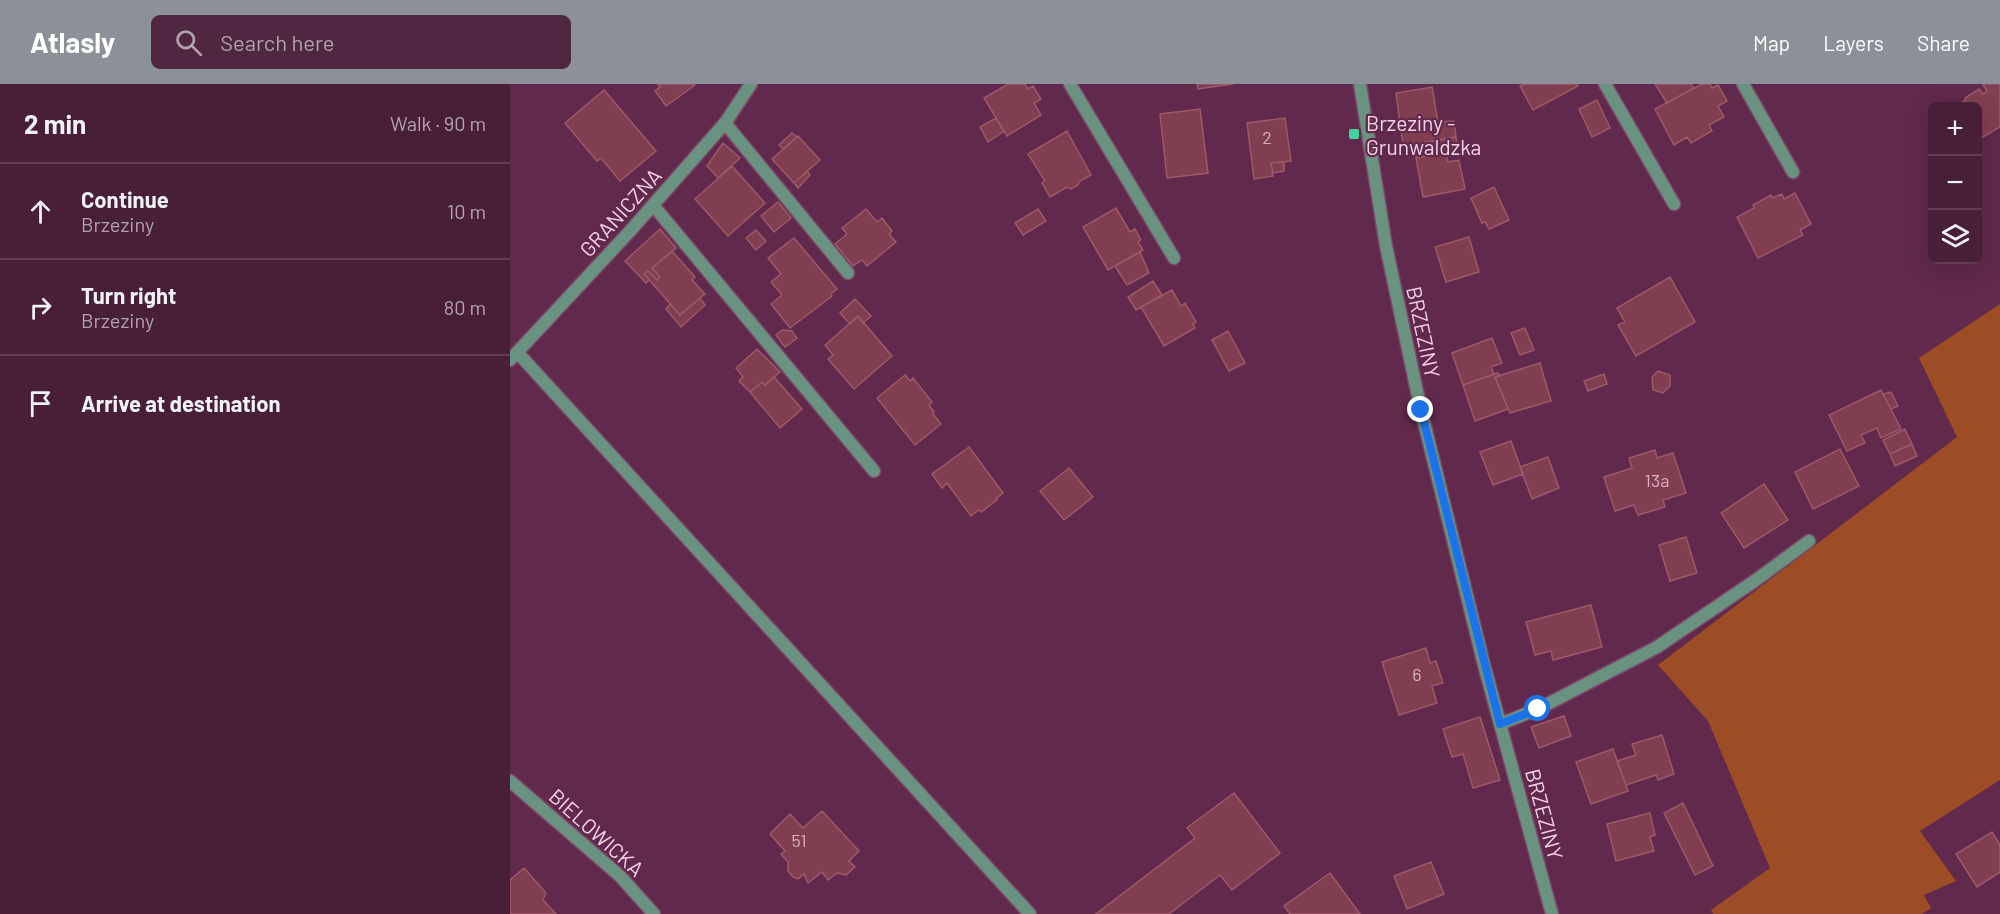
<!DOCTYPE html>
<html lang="en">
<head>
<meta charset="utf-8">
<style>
	body { margin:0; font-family:Barlow,sans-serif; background:#502740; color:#f1f3f6 }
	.controls { position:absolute; right:18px; top:18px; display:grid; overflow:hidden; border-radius:9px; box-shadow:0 6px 24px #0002 }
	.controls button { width:54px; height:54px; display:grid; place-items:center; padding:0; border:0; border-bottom:2px solid #613d53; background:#491f38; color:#f1f3f6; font:30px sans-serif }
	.stop { position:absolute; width:18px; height:18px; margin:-14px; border:4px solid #1a73e8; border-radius:50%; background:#fff }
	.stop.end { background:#1a73e8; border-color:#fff; box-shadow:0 2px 6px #0008 }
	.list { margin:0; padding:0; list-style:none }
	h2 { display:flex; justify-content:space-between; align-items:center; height:78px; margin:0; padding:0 24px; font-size:26px }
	h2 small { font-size:20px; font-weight:400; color:#b1a2ae }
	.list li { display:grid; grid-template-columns:39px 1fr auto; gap:18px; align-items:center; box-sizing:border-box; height:96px; padding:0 24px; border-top:2px solid #613d53 }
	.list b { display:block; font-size:22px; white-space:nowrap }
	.list p { margin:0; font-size:20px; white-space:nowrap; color:#b1a2ae }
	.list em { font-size:20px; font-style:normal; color:#b1a2ae }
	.icon { flex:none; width:33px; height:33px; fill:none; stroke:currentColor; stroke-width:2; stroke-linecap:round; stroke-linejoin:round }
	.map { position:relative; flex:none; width:1490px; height:830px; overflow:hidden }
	header { display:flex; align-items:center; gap:36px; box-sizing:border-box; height:84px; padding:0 30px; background:#8c9099; color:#fff }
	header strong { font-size:28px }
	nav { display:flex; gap:33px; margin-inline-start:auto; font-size:21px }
	.search { width:420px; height:54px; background:#502740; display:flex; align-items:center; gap:15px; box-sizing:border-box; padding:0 21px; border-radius:9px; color:#b1a2ae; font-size:22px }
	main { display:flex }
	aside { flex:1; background:#491f38 }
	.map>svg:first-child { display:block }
</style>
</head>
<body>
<header>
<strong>Atlasly</strong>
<div class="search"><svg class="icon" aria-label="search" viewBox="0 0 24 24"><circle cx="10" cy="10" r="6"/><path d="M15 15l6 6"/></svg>Search here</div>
<nav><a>Map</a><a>Layers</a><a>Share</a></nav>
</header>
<main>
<aside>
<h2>2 min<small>Walk · 90 m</small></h2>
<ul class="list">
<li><svg class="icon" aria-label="ahead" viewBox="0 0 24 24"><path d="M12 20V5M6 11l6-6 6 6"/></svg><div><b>Continue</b><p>Brzeziny</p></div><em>10 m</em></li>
<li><svg class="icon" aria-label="right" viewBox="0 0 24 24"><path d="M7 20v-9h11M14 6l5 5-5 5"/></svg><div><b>Turn right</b><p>Brzeziny</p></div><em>80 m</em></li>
<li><svg class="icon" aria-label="arrive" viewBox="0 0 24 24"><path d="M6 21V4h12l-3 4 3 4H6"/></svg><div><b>Arrive at destination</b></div></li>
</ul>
</aside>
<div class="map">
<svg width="1490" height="830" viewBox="0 0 1490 830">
	<rect width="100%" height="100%" fill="#61294b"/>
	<path fill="#9d4d25" d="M1490,220V696L1410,747L1446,797L1414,811L1421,824L1412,830H1203L1201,826L1260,784L1198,637L1148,581L1447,353L1409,274Z"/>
	<path fill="#803f50" stroke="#9d5869" stroke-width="1.5" d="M148,0H184L185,1L156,22L145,7L150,3Z
		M498,0H515L518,5L523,2L531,15L524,19L531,31L497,52L474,14Z
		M687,0H723L688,5Z
		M1015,0H1067L1068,2L1023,26L1010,2Z
		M1145,0H1181L1184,4L1157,19Z
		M1192,0H1200L1202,4L1208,1L1217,17L1208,22L1214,33L1199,41L1202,47L1181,59L1177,53L1164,61L1145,25Z
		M1475,0H1490V43L1468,56V22H1446L1456,16L1455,14L1469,5L1473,10L1477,7L1473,1Z
		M922,3L928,38L944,37L946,53L893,62L886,9Z
		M94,6L146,67L110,97L91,74L87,77L55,39Z
		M1087,16L1100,44L1082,53L1069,25Z
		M690,25L698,89L657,94L650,30Z
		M486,34L494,47L478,58L470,43Z
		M775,34L781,77L761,79L763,92L744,95L737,39Z
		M557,47L581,91L570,97L568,101L561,105L557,103L540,113L532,99L535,97L518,70Z
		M282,49L287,53L274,65L269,61Z
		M288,52L310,76L284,99L262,75Z
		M946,53L948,66L906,74L903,61Z
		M213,59L230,74L208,94L197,82Z
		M936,68L938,78L949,76L955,105L913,113L906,74Z
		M774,78V87L763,89L761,79Z
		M222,82L255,119L218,152L185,115Z
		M297,87L300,91L288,104L284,99Z
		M984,103L999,136L979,145L975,138L972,139L961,114Z
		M1285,109L1301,140L1290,146L1293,151L1248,174L1227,133L1244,124L1243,121L1261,111L1262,114L1272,110L1274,115Z
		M268,118L281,134L264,148L251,132Z
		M606,124L620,148L625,145L631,156L628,158L633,166L598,186L573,143Z
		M356,125L367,138L372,134L382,147L379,150L386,158L357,182L352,176L343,182L325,160L337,150L332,144Z
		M528,125L536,137L513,151L505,139Z
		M150,145L166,164L142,184L150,193L147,196L138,187L134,190L139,196L136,199L115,177Z
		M246,146L256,157L246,166L236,154Z
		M959,153L969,188L936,198L925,163Z
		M284,154L327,205L321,210L322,212L280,244L261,220L272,211L261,198L271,190L258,174Z
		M162,167L185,193L182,196L195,210L170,231L134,190L138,187L147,196L150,193L142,184Z
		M630,168L639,189L617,201L605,182Z
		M1160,193L1185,238L1126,272L1108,241L1115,238L1107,224Z
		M643,197L652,211L626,226L618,213Z
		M662,206L671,222L675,219L686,238L683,240L685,244L654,262L631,223Z
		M190,214L195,221L171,243L156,225L160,220L170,231Z
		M345,215L361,232L353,239L348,232L340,240L330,229Z
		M348,232L382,272L344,305L318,275L323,271L315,261Z
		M1015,244L1024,266L1010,271L1001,249Z
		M272,246L282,247L287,254L275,263L266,251Z
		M718,247L735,279L719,287L702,256Z
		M982,254L992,279L981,283L984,290L953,301L942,269Z
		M247,265L270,288L255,301L252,298L240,308L229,297L233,293L226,284Z
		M1030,279L1041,317L1000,329L985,293Z
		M1148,287L1160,291V302L1153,309L1143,306L1142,293Z
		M988,289L990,292L985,293L998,325L965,337L953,301Z
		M1094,290L1097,300L1078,307L1074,297Z
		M395,291L400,297L403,294L422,318L419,321L424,328L423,330L431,340L405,361L367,314Z
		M264,293L292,325L270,344L240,308L252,298L255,301Z
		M1371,306L1391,345L1371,354L1367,344L1351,351L1355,359L1337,367L1319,331Z
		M1381,308L1388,322L1381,325L1373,310Z
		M1395,345L1402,360L1380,370L1373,356Z
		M1001,357L1013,390L983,401L970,368Z
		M1402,360L1407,372L1385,382L1380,370Z
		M459,363L493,409L486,415L487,416L471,428L469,426L461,432L437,399L432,404L422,390Z
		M1330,365L1349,402L1303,425L1285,388Z
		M1145,366L1147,374L1163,369L1176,409L1153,416L1155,423L1128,431L1124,421L1105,427L1094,393L1122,384L1119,374Z
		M1038,373L1049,404L1022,415L1010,383Z
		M559,384L583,413L554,436L530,407Z
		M1254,400L1278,436L1234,464L1211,429Z
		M1176,453L1187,489L1160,497L1149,461Z
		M1081,521L1092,563L1043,576L1041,567L1025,571L1016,538Z
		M916,564L920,579L926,577L933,599L922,602L927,619L889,631L872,578Z
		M1054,632L1061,652L1029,664L1021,643Z
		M970,633L990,696L963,704L953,670L942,673L933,645Z
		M1152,651L1164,690L1148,696L1146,691L1116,701L1107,677L1126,671L1122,660Z
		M1103,665L1118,707L1081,720L1066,678Z
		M724,709L770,769L722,806L710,791L659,830H586L685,754L677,744Z
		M1173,719L1203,782L1185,791L1154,729Z
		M312,727L349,767L339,777L345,783L336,791L327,789L318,796L312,788L298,799L294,790L288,795L283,793L278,787V778L271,770L275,767L260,750L280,730L293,744Z
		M1140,729L1145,751L1140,753L1144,767L1106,777L1097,740Z
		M1482,748L1490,761V788L1467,803L1446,770Z
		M921,778L934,810L897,825L884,792Z
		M14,784L36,809L33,816L46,830H0V796Z
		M820,789L850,830H780L774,822Z"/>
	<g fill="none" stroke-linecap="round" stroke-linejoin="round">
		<defs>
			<path id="service" d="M1095,0L1164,120
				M1233,0L1283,88
				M215,39L338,189
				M143,121L364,387
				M990,640L1028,625L1147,563L1246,496L1299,457"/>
			<path id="minor" d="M560,0L664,174
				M850,0L876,162L911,326L974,581L1042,830
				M8,269L520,830
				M0,276L121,146L215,39L241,0
				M0,697L110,792L144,830"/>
		</defs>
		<use href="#service" stroke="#7c4867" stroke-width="15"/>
		<use href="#minor" stroke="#7c4867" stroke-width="15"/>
		<use href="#service" stroke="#699380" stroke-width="12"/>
		<use href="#minor" stroke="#699380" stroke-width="12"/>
	</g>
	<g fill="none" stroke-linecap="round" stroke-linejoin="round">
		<path stroke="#1a73e8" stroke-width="8" d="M911,326L990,640L1028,625"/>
	</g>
	<rect fill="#42d4a0" stroke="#61294b" stroke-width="2" x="838" y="44" width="12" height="12" rx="3"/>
	<g text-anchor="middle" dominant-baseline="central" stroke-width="4.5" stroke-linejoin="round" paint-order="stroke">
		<g font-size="18" fill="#d9afc0">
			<text x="757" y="53">2</text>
			<text x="1147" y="396">13a</text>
			<text x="907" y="590">6</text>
			<text x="289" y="756">51</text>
		</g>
		<g font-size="21" fill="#f7d4e6" stroke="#61294b" text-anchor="start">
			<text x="856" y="38">Brzeziny -<tspan x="856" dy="24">Grunwaldzka</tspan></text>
		</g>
		<g font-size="21" fill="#f7d4e6" stroke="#61294b">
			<text transform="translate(110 128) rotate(-48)">GRANICZNA</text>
			<text transform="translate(914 248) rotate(78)">BRZEZINY</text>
			<text transform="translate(1035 730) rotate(75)">BRZEZINY</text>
			<text transform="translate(87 748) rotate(42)">BIELOWICKA</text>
		</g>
	</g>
</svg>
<div class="controls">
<button>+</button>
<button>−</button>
<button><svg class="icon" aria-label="layers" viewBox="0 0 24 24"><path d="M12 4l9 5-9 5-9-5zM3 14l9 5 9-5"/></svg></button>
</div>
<div class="stop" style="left:1028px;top:625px"></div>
<div class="stop end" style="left:911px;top:326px"></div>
</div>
</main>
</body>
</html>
